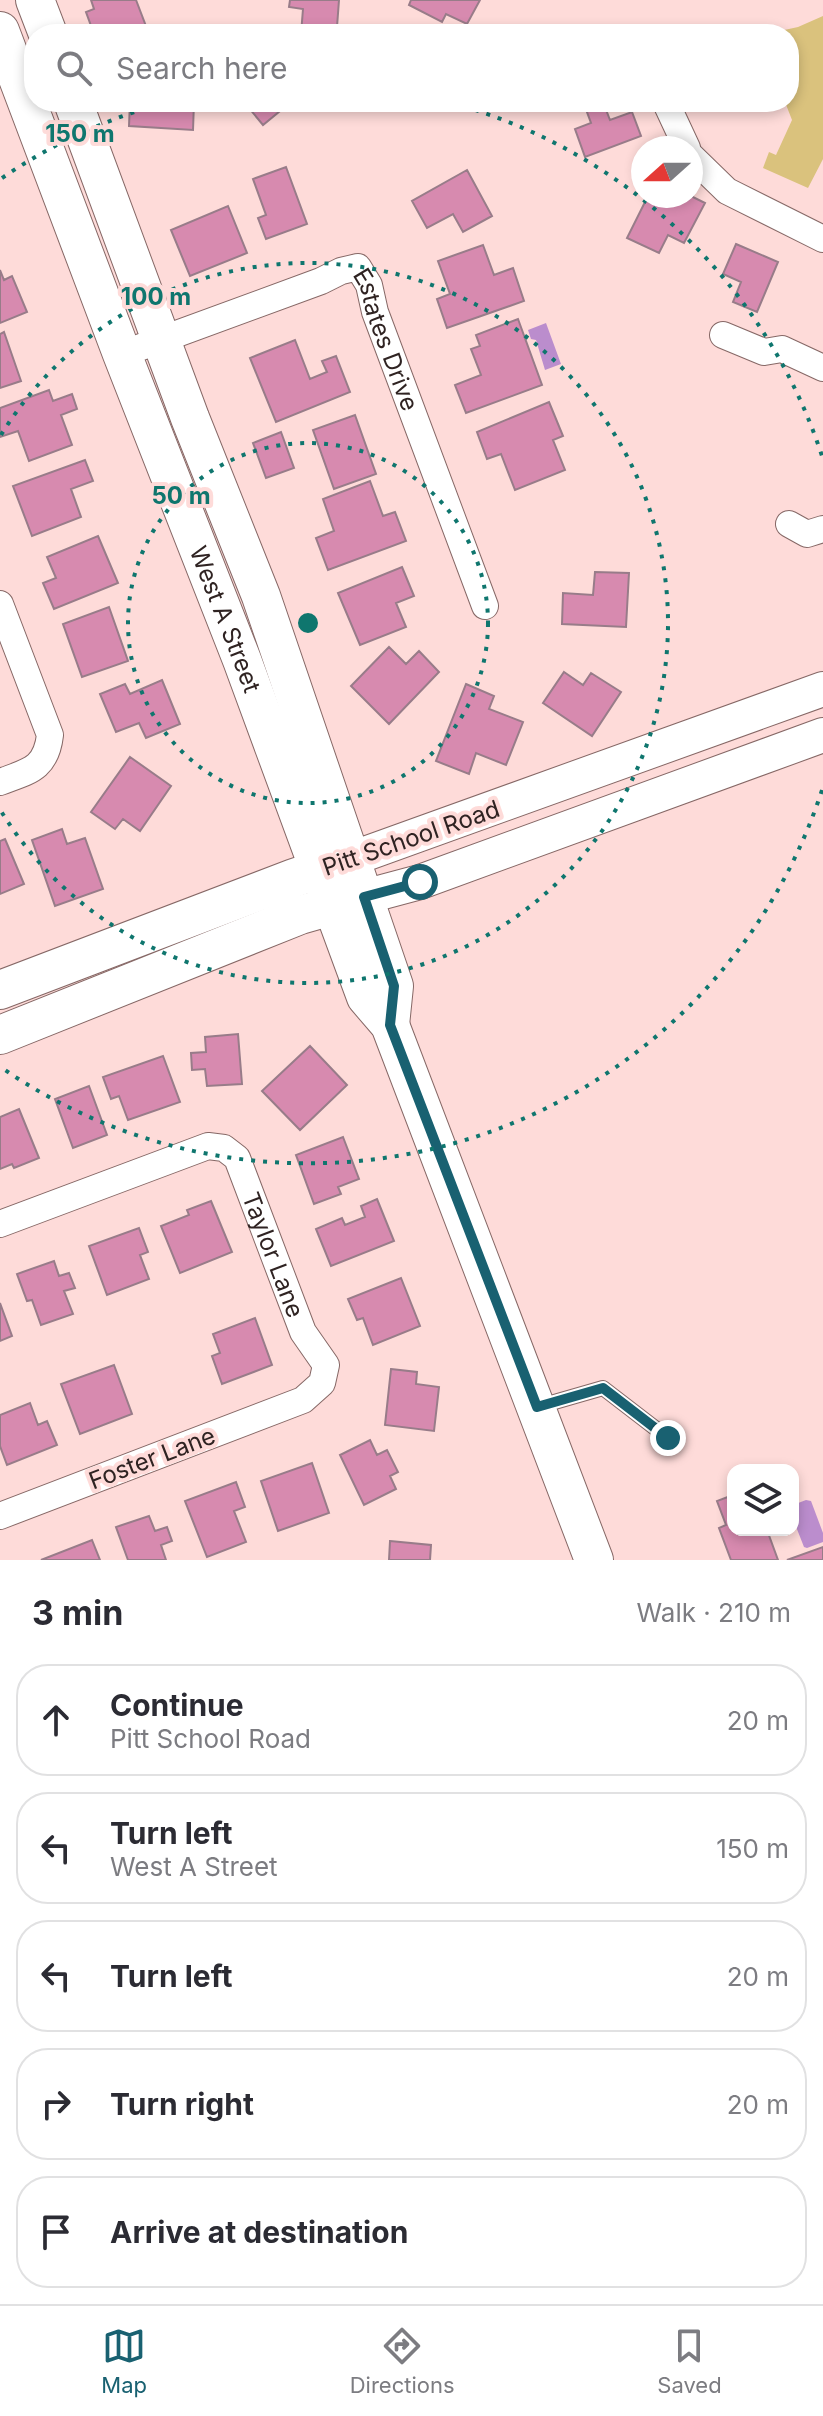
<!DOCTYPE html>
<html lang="en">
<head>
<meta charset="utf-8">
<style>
	body { margin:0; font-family:Inter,sans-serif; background:#f7f7f7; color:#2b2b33 }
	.controls { position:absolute; right:24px; bottom:24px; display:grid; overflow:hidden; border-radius:16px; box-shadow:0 4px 12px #0003 }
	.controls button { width:72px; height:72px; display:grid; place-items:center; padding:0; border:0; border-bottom:2px solid #e1e1e2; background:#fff; color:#2b2b33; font:40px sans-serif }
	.compass { position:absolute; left:631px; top:136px; width:72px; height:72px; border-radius:50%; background:#fff; box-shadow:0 4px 12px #0003; rotate:249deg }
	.stop { position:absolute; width:24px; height:24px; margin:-18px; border:6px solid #196171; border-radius:50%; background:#fff }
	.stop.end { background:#196171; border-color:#fff; box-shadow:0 2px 8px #0008 }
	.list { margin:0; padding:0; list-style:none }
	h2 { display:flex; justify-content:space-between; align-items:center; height:104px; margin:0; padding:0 32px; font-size:34px }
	h2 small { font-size:26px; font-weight:400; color:#7c7c81 }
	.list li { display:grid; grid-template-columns:52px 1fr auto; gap:24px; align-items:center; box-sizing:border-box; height:112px; margin:0 16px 16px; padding:0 16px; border:2px solid #e1e1e2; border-radius:32px }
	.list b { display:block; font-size:30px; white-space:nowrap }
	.list p { margin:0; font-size:26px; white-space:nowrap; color:#7c7c81 }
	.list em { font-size:26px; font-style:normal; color:#7c7c81 }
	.icon { flex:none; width:44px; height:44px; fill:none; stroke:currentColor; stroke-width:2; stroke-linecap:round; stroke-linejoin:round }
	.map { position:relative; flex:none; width:823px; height:1560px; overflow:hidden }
	.search { position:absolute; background:#fff; box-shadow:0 4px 12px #0003; left:24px; right:24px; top:24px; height:88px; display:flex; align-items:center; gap:20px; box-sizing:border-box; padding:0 28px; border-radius:32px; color:#7c7c81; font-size:30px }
	.sheet { height:744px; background:#fff }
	nav { display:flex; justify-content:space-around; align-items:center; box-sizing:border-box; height:112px; border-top:2px solid #e1e1e2; background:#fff; font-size:22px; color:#7c7c81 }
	nav a { display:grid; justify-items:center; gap:4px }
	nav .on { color:#196171 }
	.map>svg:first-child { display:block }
</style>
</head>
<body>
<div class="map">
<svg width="823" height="1560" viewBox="0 0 823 1560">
	<rect width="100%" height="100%" fill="#fedbd9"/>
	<path fill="#dac27d" d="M823,16V159L808,188L763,168L769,152L776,155L792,120L785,102H789V34H766L798,27Z"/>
	<path fill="#bb8dcd" d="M546,323L561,364L545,370L536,340L531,339L528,330Z
		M806,1500L811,1501L823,1533V1542L807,1548L804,1547L793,1519V1505Z"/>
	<path fill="#d78aaf" stroke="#987c89" stroke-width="2" d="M91,0H136L149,34H94L86,12L94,9Z
		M290,0H339L337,27L350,29V34H301L303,9L289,7Z
		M411,0H480L467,24L446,14L442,22L409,5Z
		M130,102H194L193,130L129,126Z
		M244,102H291L263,125Z
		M588,102H603L610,120L632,112L641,136L585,157L575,129L591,123L584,104Z
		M286,167L307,224L266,239L258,218L266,215L253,179Z
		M467,170L492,216L463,232L453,214L427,228L412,201Z
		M648,196H691L705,203L684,243L668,235L659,253L627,238Z
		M228,206L247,253L190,276L171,230Z
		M736,244L778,262L757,312L733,302L741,282L723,274Z
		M483,245L494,275L513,268L524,301L447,328L437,299L450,294L438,261Z
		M0,270L4,280L12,276L27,312L0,323Z
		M518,319L542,385L466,413L455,385L481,375L471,349L480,346L476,335Z
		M4,332L21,381L0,388V334Z
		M295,340L310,379L327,372L322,361L336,356L350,392L276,422L250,358Z
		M49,390L53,401L72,394L77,409L61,415L72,445L29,461L18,431L0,437V408Z
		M549,402L563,436L553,440L565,470L515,490L501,454L487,459L477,432Z
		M355,415L376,474L334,489L313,430Z
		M281,432L294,468L266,478L253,443Z
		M85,460L93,481L71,489L81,517L32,536L13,486Z
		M370,481L383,516L395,512L406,541L328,570L316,538L334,531L323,499Z
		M98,536L118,583L54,609L43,583L56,578L47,557Z
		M402,567L414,596L396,603L406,627L360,645L338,593Z
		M595,572L629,573L626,627L562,624L563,593L593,595Z
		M109,607L128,661L82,677L63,624Z
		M389,647L406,664L419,651L439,672L389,724L351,686Z
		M564,672L583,685L591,673L621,692L592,736L543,703Z
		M162,680L180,724L146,738L139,723L116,732L100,694L125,684L130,694Z
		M466,684L494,696L489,709L523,722L506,765L476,753L469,774L436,761Z
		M130,757L171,786L140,831L123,819L115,829L91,812Z
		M62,829L67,844L85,838L103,889L55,906L32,840Z
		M5,839L24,884L0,894V841Z
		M238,1034L242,1084L207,1086L205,1069L192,1070L191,1053L206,1052L205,1037Z
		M310,1046L347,1085L300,1130L262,1091Z
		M163,1056L180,1102L128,1120L119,1096L111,1099L103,1077Z
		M89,1086L107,1135L73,1148L55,1099Z
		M19,1109L39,1158L14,1168L12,1164L0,1169V1117Z
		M343,1137L359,1179L338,1187L341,1194L314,1204L296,1155Z
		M377,1199L394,1241L331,1266L316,1229L342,1218L345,1225L365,1217L361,1206Z
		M211,1201L232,1252L180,1273L161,1226L189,1215L187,1210Z
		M139,1228L148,1252L140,1255L149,1279L107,1295L89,1246Z
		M54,1261L59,1276L69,1273L75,1288L64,1291L73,1314L41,1325L32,1300L27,1301L17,1274Z
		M401,1278L420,1326L373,1345L363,1318L357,1320L348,1299Z
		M0,1303L12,1336L0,1341Z
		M255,1318L272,1365L222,1384L212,1356L220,1353L213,1334Z
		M114,1365L132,1414L80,1434L61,1384Z
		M391,1369L417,1372L416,1384L439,1387L434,1431L385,1425Z
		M30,1403L38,1425L47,1421L57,1445L7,1465L0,1446V1415Z
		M370,1440L377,1455L387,1450L398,1472L390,1476L396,1489L364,1505L340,1455Z
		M312,1463L329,1513L278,1531L261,1481Z
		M236,1482L245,1507L234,1511L246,1542L207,1557L185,1501Z
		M733,1495V1530H767L778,1560H731L719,1528L726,1525L717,1501Z
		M149,1516L155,1531L167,1527L172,1541L161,1545L166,1560H128L116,1527Z
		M92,1540L100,1560H41Z
		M390,1541L431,1545L430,1560H389Z
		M823,1547V1560H787Z"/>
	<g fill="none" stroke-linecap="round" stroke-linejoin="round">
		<defs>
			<path id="service" d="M537,1407L603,1388L668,1438"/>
			<g id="minor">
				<path d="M666,103L687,148"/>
				<path d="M691,156L727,191L823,239"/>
				<path d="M723,335L764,352L782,349L823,368"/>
				<path id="s1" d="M122,354L321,281L341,271L358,267L369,285L375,312L485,606"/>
				<path d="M789,524L807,534L823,529"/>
				<path d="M0,604L50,735C46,769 29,771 0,782"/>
				<path id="s2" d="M0,1224L208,1146L224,1148L237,1158L303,1332L326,1365L322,1383L303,1400L0,1516"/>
			</g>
			<path id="tertiary" d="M351,859L823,689
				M364,897L420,882L823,735"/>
			<g id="secondary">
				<path d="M35,0L48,34"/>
				<path id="s3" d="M0,31L122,354L242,660L366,997L390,1025L594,1560"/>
				<path d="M73,102L190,418L261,596L394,986L390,1025"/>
				<path d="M0,990L294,878L342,862"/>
				<path d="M0,1035L300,915L356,899"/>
			</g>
		</defs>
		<use href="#service" stroke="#866866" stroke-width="16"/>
		<use href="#minor" stroke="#866866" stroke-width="28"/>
		<use href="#tertiary" stroke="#866866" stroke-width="36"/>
		<use href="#secondary" stroke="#866866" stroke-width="40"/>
		<use href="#service" stroke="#fff" stroke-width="14"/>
		<use href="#minor" stroke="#fff" stroke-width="26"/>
		<use href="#tertiary" stroke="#fff" stroke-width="34"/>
		<use href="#secondary" stroke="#fff" stroke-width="38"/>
	</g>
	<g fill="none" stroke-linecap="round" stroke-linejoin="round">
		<path stroke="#196171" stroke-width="10" d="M420,882L364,897L394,986L390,1025L537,1407L603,1388L668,1438"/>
	</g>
	<g fill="none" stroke="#0f766e" stroke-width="4" stroke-dasharray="4 8">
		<circle cx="308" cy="623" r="180"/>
		<path d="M1 435A360 360 0 1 1 1 811"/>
		<path d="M822 790A540 540 0 0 1 2 1068M2 178A540 540 0 0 1 164 103M452 103A540 540 0 0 1 822 456"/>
	</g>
	<g text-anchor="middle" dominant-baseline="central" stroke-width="8" stroke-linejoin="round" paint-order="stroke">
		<g font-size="24" fill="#2f2322" stroke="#fedbd9">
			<text stroke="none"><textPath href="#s1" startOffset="330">Estates Drive</textPath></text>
			<text stroke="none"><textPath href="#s3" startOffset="630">West A Street</textPath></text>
			<text transform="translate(411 838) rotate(-19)">Pitt School Road</text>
			<text stroke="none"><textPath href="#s2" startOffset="358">Taylor Lane</textPath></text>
			<text transform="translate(152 1458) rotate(-21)">Foster Lane</text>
		</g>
	</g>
	<circle cx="308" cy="623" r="12" fill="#0f766e" stroke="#fedbd9" stroke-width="4"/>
	<g font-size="24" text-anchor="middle" font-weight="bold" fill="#0f766e" stroke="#fedbd9" stroke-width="8" stroke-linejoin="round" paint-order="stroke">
		<text x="80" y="142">150 m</text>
		<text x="156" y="305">100 m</text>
		<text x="181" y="504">50 m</text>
	</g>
</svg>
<div class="controls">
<button><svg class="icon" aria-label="layers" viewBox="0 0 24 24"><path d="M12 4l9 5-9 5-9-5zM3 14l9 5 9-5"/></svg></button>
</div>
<svg class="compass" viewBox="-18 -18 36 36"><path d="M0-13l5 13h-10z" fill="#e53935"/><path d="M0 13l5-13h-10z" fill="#7c7c81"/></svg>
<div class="stop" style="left:420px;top:882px"></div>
<div class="stop end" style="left:668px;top:1438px"></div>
<div class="search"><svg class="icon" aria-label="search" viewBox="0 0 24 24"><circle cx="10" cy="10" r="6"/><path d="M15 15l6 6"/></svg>Search here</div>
</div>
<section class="sheet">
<h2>3 min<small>Walk · 210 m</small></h2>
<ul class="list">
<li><svg class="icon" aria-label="ahead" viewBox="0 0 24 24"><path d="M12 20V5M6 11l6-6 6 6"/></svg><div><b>Continue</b><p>Pitt School Road</p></div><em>20 m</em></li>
<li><svg class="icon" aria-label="left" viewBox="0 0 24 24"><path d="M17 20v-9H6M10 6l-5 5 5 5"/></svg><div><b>Turn left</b><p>West A Street</p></div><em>150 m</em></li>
<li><svg class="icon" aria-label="left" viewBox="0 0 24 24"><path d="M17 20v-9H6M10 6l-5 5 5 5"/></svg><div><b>Turn left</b></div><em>20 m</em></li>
<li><svg class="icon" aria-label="right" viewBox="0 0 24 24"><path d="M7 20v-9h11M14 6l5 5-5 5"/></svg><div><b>Turn right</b></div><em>20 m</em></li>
<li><svg class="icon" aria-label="arrive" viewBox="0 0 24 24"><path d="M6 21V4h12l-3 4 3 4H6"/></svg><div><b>Arrive at destination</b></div></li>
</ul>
</section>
<nav>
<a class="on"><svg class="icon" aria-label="map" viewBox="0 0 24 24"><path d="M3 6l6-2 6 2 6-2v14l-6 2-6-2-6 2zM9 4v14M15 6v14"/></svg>Map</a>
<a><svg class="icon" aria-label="directions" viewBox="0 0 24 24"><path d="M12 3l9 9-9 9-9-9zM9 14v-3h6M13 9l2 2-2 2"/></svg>Directions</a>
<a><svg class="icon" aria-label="saved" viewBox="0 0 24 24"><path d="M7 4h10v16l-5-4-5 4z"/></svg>Saved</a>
</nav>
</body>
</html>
